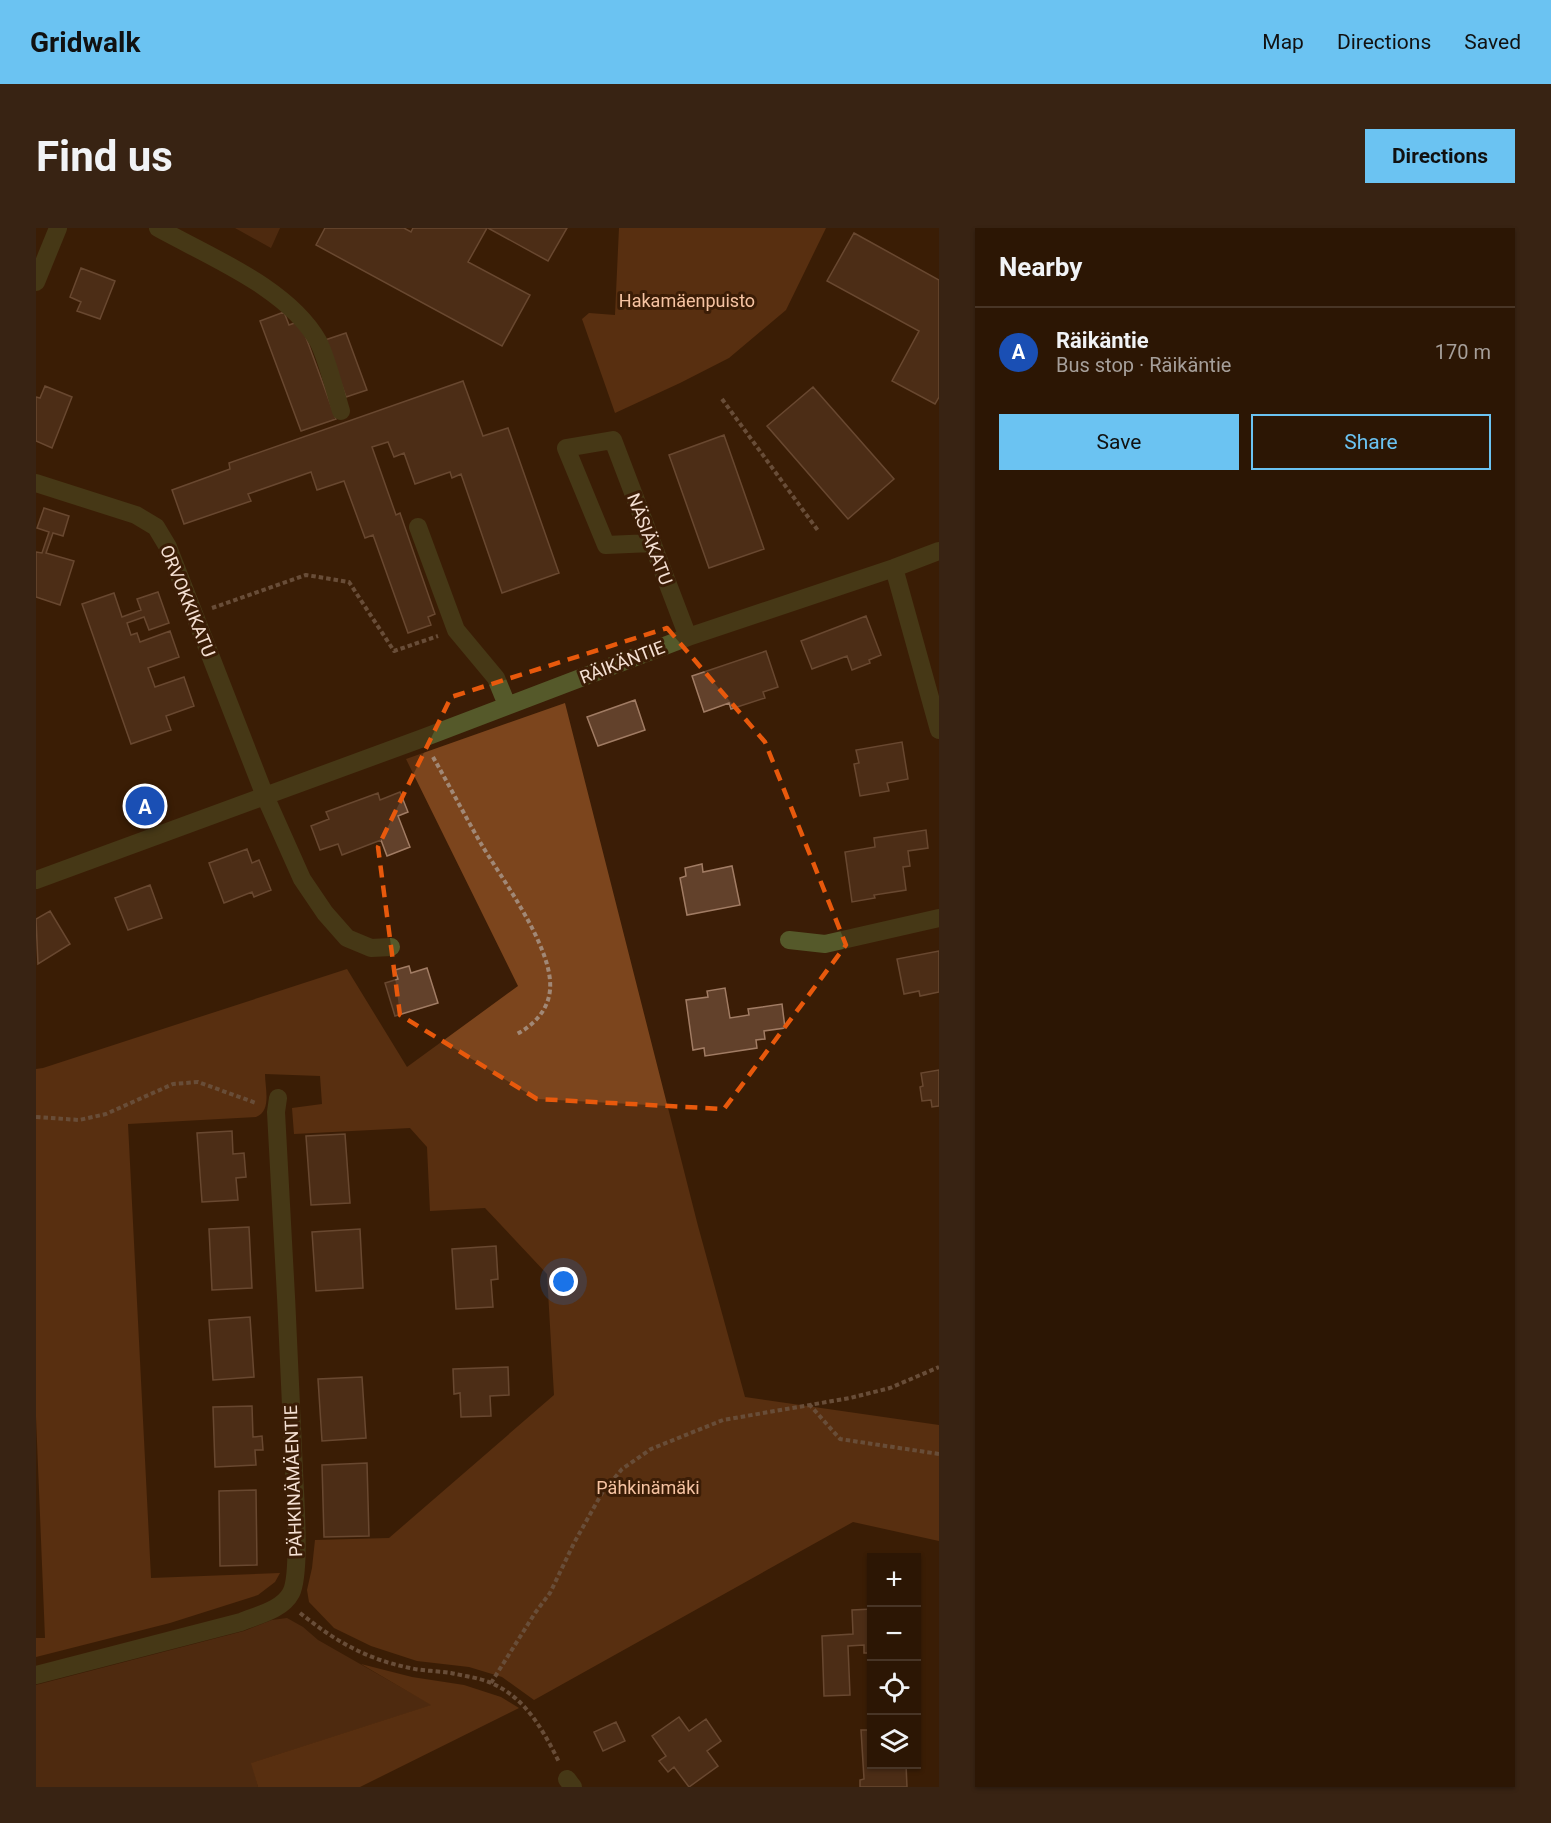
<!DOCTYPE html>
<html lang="en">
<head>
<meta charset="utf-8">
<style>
	body { margin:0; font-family:Roboto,sans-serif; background:#382313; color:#f1f3f6 }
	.controls { position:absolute; right:18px; bottom:18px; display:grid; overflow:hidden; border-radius:0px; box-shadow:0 2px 4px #0004 }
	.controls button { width:54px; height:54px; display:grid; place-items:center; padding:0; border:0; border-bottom:2px solid #483526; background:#2c1604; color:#f1f3f6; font:30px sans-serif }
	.you { position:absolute; left:528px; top:1054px; width:21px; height:21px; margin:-15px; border:4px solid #fff; border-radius:50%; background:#1a73e8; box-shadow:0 0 0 9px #1a73e833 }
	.badge { display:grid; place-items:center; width:39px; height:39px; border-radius:50%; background:#6bc3f2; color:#fff; font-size:20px; font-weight:700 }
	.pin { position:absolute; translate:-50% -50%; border:3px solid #fff; box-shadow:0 2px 6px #0006 }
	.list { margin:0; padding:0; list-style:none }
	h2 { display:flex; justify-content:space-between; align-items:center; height:78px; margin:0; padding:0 24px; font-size:26px }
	h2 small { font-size:20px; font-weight:400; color:#a69f9a }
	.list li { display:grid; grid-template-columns:39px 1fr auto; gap:18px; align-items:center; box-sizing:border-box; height:90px; padding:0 24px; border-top:2px solid #483526 }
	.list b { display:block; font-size:22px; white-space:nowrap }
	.list p { margin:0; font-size:20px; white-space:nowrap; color:#a69f9a }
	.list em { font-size:20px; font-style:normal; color:#a69f9a }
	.actions { display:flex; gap:12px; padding:18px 24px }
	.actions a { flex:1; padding:14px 0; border:2px solid #6bc3f2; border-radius:0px; text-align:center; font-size:21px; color:#6bc3f2 }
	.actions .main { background:#6bc3f2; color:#111 }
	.icon { flex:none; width:33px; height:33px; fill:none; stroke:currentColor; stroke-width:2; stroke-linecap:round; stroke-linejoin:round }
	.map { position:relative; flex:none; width:903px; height:1559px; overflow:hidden; border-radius:0px }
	header { display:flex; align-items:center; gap:36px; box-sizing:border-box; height:84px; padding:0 30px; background:#6bc3f2; color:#111 }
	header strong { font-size:28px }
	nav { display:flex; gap:33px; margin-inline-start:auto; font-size:21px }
	.intro { display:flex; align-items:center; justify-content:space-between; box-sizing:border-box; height:144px; padding:0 36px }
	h1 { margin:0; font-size:42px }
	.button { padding:15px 27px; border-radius:0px; background:#6bc3f2; color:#111; font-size:21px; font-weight:700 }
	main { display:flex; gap:36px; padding:0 36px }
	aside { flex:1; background:#2c1604; border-radius:0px; box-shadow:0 2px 4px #0004 }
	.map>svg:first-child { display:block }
</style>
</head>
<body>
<header>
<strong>Gridwalk</strong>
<nav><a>Map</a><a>Directions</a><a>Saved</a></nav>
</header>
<div class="intro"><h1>Find us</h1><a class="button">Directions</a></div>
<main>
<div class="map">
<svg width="903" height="1559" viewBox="0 0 903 1559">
	<rect width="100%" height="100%" fill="#3b1d06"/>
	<path fill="#673b1c" d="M199,0H244L235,20Z
		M251,1390L267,1399L282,1412L396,1477L216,1535L222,1559H0V1457L208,1403L236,1392Z"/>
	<path fill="#7c451d" d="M583,0H790L750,82L693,130L644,155L579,185L546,91L553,85L579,87Z
		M529,475L662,998L709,1169L903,1197V1313L817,1294L498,1472L466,1449L433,1439L381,1433L335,1418L298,1400L273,1374L271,1362L276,1340L279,1312L353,1310L518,1167L511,1046L449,980L394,983L391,919L374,900L258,906L256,880L286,876L284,848L229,846C229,860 236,883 220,889L92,896L115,1350L244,1345L239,1354L222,1367L134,1395L0,1429V1410H9L0,1189V841L7,840L311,741L371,839L482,758L370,531Z
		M325,1436L376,1449L428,1457L465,1469L483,1480L324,1559H222L215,1535L395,1477Z"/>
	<path fill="#62412b" stroke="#a17c64" stroke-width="1.5" d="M289,0H368L375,4L377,0H451L432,34L494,67L466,118L280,17Z
		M452,0H531L512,33Z
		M818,5L903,52V169L899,176L856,153L883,103L791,53Z
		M45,40L79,53L64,91L41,83L45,74L34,69Z
		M248,84L253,97L264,93L300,191L265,203L224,93Z
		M310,105L331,162L310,169L289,112Z
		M427,153L447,208L472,200L523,345L466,365L425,246L416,250L414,244L379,256L368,225L358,229L352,214L336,219L360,287L364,285L399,386L392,389L395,397L372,405L337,307L329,310L308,253L281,262L275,244L212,266L215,273L148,296L136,262L194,241L193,235Z
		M9,158L36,169L16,220L0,213V169L4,170Z
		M777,159L858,251L812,291L731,198Z
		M688,207L728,321L673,340L633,227Z
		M8,280L33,288L27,308L17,305L10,325L38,333L24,377L0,369V324L6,325L13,304L1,300Z
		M122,364L133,395L113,402L108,389L91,395L95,407L101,405L104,414L134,403L143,429L112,440L119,459L148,449L158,478L130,488L135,502L95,516L46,376L78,365L86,389L105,382L101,371Z
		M830,388L845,427L833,432L834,435L816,442L811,428L776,441L765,413Z
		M730,423L742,459L727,464L729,470L695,481L693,475L668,484L656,448Z
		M599,472L609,502L562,518L551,489Z
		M866,514L872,551L851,555L853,563L824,568L818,536L823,535L820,522Z
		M364,564L372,584L362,588L374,619L351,628L345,612L306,627L302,616L284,622L275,598L293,591L290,584L342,565L344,572Z
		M890,602L892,620L872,623L874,638L867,639L870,662L838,667L839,670L816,674L809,624L839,619L838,610Z
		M211,621L216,635L223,632L235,662L218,669L216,664L188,675L173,635Z
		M666,636L667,644L696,638L704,677L651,687L644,650L650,648L649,640Z
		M114,657L126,690L92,702L79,670Z
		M14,683L34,716L2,736L0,691Z
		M903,723V764L884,768L883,763L868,766L861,731Z
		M373,738L375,745L391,740L402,775L359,788L349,755L362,751L359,742Z
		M689,760L694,790L713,787L712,781L746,776L749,800L728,803L729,811L720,812L721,820L669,828L668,820L657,822L650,772L672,769L671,763Z
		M903,842V878L896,879L895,872L886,873L884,859L887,858L885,845Z
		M196,903L197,926L208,925L210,949L200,950L202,972L166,974L161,905Z
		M309,906L314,975L275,977L270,908Z
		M213,999L216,1060L176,1062L173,1001Z
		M324,1001L327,1060L280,1063L276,1004Z
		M460,1018L462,1051L455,1052L457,1079L420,1081L416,1021Z
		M214,1089L218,1149L177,1152L173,1092Z
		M472,1139L473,1167L454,1168L455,1188L425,1189L424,1165L418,1166L417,1141Z
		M326,1149L330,1210L286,1213L282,1151Z
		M216,1178L217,1209L226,1208L227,1222H219L220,1237L179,1239L177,1179Z
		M331,1235L333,1308L288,1309L286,1237Z
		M220,1262L221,1337L184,1338L183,1263Z
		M836,1381V1425H828V1417L812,1418L814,1467L788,1468L786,1408L817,1406L816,1382Z
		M643,1489L653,1503L670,1491L685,1513L671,1523L682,1538L653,1559L638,1539L632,1544L623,1533L630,1528L616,1508Z
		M580,1494L589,1513L567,1523L558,1504Z
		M825,1502H836V1536H870L871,1559H824V1552L828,1551Z"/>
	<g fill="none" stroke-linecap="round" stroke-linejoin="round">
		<path stroke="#a18876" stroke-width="4" stroke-dasharray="4.5 3" stroke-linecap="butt" d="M686,171L783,304
			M176,380L270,347L313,354L358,423L402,408
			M397,529C413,557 428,586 444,614C465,650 518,720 514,762C512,783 497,798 479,807
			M0,889L43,892L70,886L137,856L162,854L220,875
			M773,1176L804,1211L903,1226
			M264,1385C299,1413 330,1431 374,1440C387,1443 402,1443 415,1445C428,1448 444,1450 455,1455C490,1470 507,1502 523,1534
			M455,1455L499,1385L514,1365L538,1315L566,1265L586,1241L615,1221L687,1192L814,1170L854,1160L903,1139"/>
		<path stroke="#55592a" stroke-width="18" d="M122,0C174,29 252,60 282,113C291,130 299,164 305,183
			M0,54L22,0
			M0,255L100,287L120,299L132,319L229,568L266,651L289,685L311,710L335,720L355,719
			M382,299L420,402L460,450L471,477
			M616,315L570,317L530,220L577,212L652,409
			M858,340L903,502
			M0,652L387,510L652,409L858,340L903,323
			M753,712L789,716L903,690
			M0,1447L205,1394C222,1387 246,1382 255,1365C265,1346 259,1268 258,1243C253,1123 247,1004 240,884L242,870
			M531,1551L537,1559"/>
	</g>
	<path d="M0 0H903V1559H0ZM631,400L729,514L810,717L688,881L501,871L364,787L342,619L415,469Z" fill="#3b1d06" fill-opacity=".55" fill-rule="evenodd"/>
	<path fill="none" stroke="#e8590c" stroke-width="4.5" stroke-dasharray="12 8" stroke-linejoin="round" d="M631,400L729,514L810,717L688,881L501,871L364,787L342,619L415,469Z"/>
	<g text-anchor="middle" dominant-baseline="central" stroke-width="6" stroke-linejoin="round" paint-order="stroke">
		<g font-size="18" fill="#f6c3a2" stroke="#3b1d06">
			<text x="651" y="72">Hakamäenpuisto</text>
			<text x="612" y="1259">Pähkinämäki</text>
		</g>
		<g font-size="18" fill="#f5e0d3" stroke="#3b1d06">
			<text transform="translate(614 311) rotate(69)">NÄSIÄKATU</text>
			<text transform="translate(152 373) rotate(68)">ORVOKKIKATU</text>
			<text transform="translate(586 434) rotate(-21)">RÄIKÄNTIE</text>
			<text transform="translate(257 1253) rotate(-92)">PÄHKINÄMÄENTIE</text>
		</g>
	</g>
</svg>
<div class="controls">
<button>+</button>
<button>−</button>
<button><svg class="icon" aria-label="locate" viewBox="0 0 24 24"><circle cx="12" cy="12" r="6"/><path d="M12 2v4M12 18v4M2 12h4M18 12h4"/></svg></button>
<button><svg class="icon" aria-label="layers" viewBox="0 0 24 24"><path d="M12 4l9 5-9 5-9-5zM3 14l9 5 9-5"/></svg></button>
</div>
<div class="you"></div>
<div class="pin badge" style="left:109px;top:578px;background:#1a4fb4">A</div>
</div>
<aside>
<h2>Nearby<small></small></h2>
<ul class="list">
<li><span class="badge" style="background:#1a4fb4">A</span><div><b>Räikäntie</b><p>Bus stop · Räikäntie</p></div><em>170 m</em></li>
</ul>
<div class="actions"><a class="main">Save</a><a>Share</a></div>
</aside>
</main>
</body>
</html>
